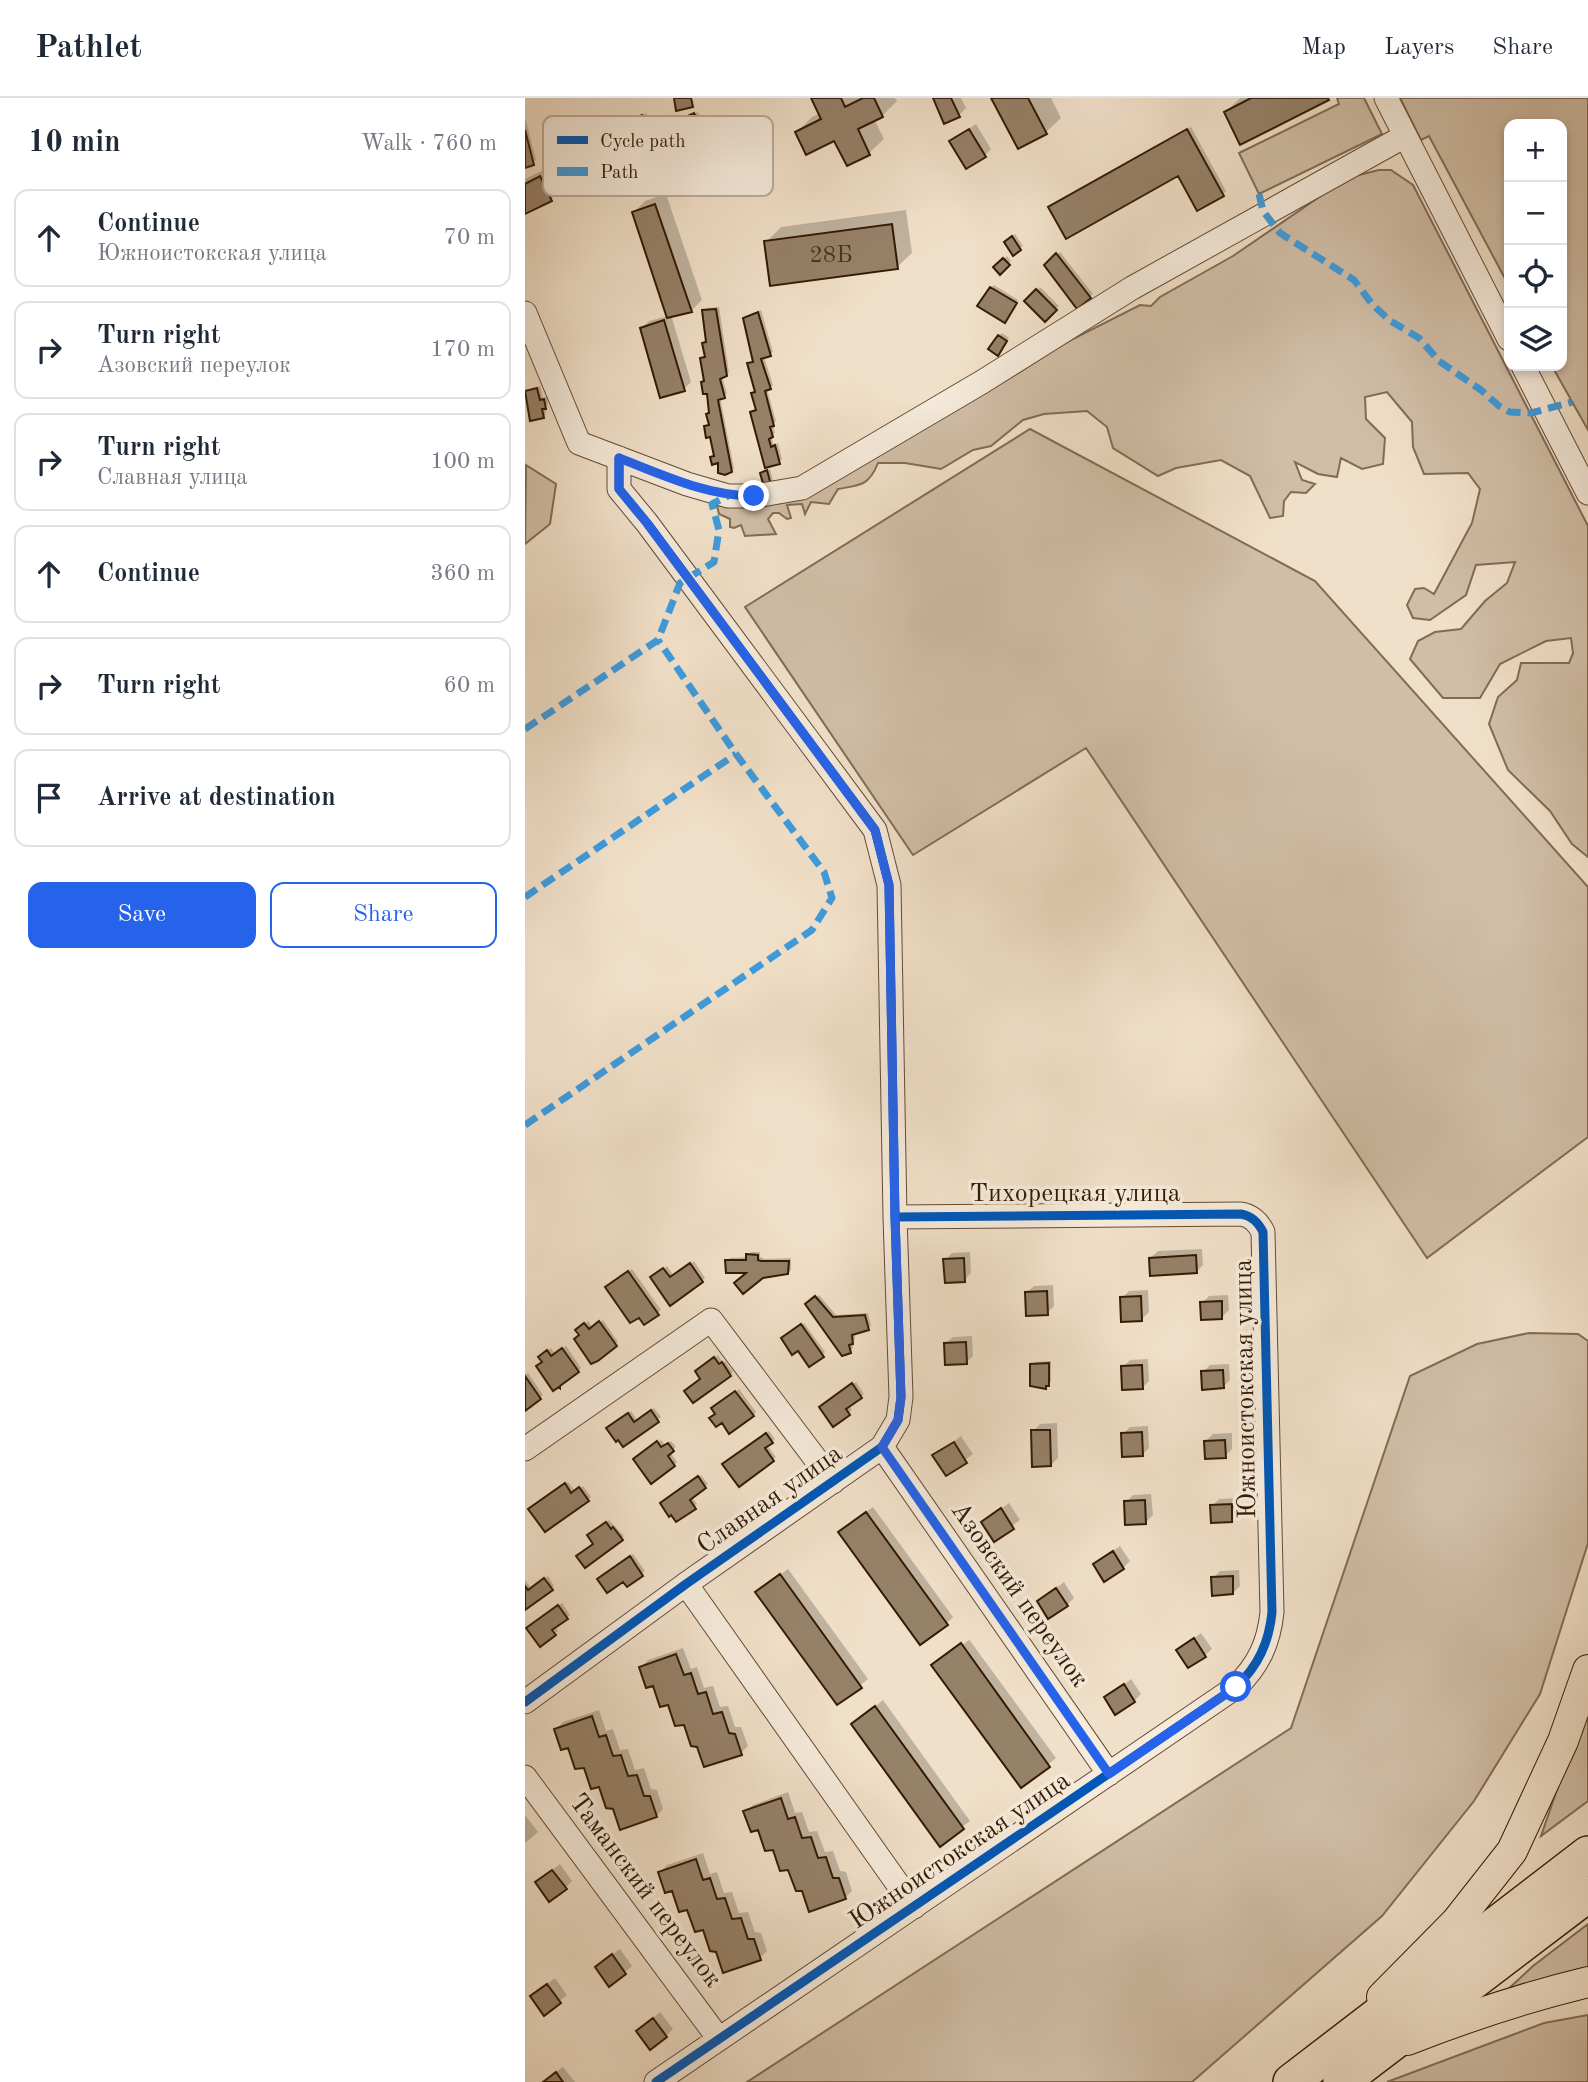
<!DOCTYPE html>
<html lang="en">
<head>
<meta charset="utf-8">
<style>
	body { margin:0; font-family:"Old Standard TT",serif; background:#f2f2f3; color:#1f2937 }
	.controls { position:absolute; right:21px; top:21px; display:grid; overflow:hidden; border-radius:14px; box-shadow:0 4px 10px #0003 }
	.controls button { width:63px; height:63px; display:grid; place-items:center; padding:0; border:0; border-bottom:2px solid #e0e1e3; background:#fff; color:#1f2937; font:35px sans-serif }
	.stop { position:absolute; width:21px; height:21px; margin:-16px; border:5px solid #2563eb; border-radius:50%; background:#fff }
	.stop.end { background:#2563eb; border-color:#fff; box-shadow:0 2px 7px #0008 }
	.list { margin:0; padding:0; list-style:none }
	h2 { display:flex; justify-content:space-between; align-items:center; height:91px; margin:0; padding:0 28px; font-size:30px }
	h2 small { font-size:23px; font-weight:400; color:#747a83 }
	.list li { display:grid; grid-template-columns:46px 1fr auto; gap:21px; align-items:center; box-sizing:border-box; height:98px; margin:0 14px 14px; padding:0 14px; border:2px solid #e0e1e3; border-radius:14px }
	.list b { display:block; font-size:26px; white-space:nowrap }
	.list p { margin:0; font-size:23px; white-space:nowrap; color:#747a83 }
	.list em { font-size:23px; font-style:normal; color:#747a83 }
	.actions { display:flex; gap:14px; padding:21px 28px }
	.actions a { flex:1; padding:16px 0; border:2px solid #2563eb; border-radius:14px; text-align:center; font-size:24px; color:#2563eb }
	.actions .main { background:#2563eb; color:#fff }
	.icon { flex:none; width:38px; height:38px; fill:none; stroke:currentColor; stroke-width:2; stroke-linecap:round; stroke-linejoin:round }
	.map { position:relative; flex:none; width:1063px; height:1984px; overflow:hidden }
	header { display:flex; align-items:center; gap:42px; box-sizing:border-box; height:98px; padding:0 35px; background:#fff; border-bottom:2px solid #e0e1e3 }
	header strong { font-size:33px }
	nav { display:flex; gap:38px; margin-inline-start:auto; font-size:24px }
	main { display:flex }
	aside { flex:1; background:#fff }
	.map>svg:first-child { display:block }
</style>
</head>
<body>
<header>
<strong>Pathlet</strong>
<nav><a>Map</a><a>Layers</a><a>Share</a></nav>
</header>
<main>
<aside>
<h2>10 min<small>Walk · 760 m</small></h2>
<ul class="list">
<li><svg class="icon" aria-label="ahead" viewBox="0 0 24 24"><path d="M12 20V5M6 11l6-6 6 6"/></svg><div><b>Continue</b><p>Южноистокская улица</p></div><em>70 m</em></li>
<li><svg class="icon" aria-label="right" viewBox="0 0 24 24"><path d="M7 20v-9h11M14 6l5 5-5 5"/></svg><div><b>Turn right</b><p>Азовский переулок</p></div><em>170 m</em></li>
<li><svg class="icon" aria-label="right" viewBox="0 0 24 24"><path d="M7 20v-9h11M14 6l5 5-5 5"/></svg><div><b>Turn right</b><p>Славная улица</p></div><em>100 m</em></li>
<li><svg class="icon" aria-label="ahead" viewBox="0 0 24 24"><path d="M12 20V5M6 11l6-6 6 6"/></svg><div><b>Continue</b></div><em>360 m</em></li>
<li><svg class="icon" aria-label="right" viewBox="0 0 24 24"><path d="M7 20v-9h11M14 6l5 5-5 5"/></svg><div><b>Turn right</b></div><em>60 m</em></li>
<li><svg class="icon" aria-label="arrive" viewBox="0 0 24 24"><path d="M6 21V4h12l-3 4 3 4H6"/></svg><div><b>Arrive at destination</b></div></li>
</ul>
<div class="actions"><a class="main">Save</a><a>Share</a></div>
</aside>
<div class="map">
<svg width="1063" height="1984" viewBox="0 0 1063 1984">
	<rect width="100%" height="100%" fill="#f1e0c9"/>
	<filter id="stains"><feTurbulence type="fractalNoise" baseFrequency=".00286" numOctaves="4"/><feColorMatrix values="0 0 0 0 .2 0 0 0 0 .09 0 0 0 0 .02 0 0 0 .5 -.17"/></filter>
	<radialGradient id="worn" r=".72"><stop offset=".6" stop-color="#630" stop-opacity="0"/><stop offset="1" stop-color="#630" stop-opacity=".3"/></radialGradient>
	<path fill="#d1bea7" stroke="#826c54" stroke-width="2" d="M812,0H839L857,36L734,96L714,55L814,6Z
		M875,0H1063V332L1027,268H1037V26H984V188L904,38L896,42Z
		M854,72H866L888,87L1063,428V759L1047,746L1025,713L983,672L964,626L973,599L992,582L996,565H1044L1048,555L1046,540L1021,543L975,566L955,600H918L885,561L893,543L910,534L936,531L960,503L982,485L990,464L951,467L941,497L905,522L888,520L882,507L890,491L899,490L909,496L947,425L955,391L943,375L899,376L888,349L887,324L862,294L840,299L841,321L860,340L858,366L837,371L816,360L812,379L793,376L770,364L777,382L790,386L781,395L766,394L759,403L758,418L745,420L725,378L696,362L651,370L633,378L588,350L582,329L562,313L519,316L498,322L466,348L448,352L416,371L380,365H353C344,388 335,387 313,391L304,406L286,404L280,416L277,406L262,407L266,420L262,421L254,415H248L243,421L251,436L220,438L216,427L209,430L205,429V421L194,416L192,408L201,405L229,403L615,207L626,208L635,199L708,158L822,80Z
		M505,331L790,483L1063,789V1039L902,1160L561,650L388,757L220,509Z
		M1,367L31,386L25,426L0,446Z
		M1004,1235L1053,1236L1063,1243V1445L1015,1596L949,1703L857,1818L667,1984H222L766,1630L885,1278L952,1246Z
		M1063,1602V1703L1016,1738Z
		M1063,1826V1872L979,1895L1008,1868Z
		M1063,1917V1984H862L1019,1925Z"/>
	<path fill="#0003" d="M288,0H370L372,3L357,18L349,21L359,41L344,55L310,41L272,34L287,19L295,15Z
		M409,0H436L441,10L434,17Z
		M468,0H526L536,20L521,34Z
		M715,0H804L701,14Z
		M173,14L180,30L177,33L83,76L79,56Z
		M121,15L125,27L122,30L110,21Z
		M0,19L11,62L0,68Z
		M451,26L466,51L459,58L426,43Z
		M666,29L701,93L698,96L672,111L653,76L525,109Z
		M27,68L37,90L26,101L0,114V81Z
		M141,96L177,202L166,213L146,217L166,284L159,291L117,230L124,223L143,218L109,114L120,103Z
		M381,112L387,155L372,169L241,144L256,129Z
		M490,136L498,148L489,155L484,141Z
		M535,154L568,196L552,208L521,167Z
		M482,158L486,163L475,174L471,169Z
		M469,187L493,202L483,220L466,190Z
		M515,189L534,208L520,222L502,203Z
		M194,209L204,274L197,278L202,296L195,299L209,370L206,373L187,359L190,356L186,337L181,329L185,325L186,314L183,294L178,284L181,281L177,261L180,258L179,245L183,242L179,213L182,210Z
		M236,212L248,254L239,259L248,287L242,291L251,323L248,326L250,335L246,338L249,347L253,345L257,361L254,364L227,314L232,310L231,293L224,266L229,262L220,221Z
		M477,235L484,240L476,253L474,238Z
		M15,288L18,300L22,299L23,306L20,309L21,316L18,319L1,294Z
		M245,371L248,382L245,385L237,375Z
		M677,1151L678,1167L671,1174L625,1160L633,1153Z
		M226,1154H235V1159L240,1161L266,1160V1172L263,1175L225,1173L202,1163L205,1160L223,1159Z
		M445,1154L446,1175L439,1182L420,1162L427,1155Z
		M169,1163L180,1180L177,1183L128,1179L142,1168L149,1178Z
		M107,1171L136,1212L119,1225L85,1186Z
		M528,1187L529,1208L522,1215L501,1195L509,1188Z
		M623,1192L624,1214L617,1221L597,1200L604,1193Z
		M294,1197L311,1217L343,1215L346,1228L330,1235V1241L327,1244L328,1250L325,1253L285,1203Z
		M703,1197L704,1212L697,1219L677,1205L684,1198Z
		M78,1222L93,1244L90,1246L56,1237L55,1229L63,1223L67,1229Z
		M279,1225L300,1254L297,1257L261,1238Z
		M447,1238L448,1258L441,1265L420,1246L428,1239Z
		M41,1248L56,1270L53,1273L19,1264L18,1256L26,1250L30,1256Z
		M193,1257L198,1265L200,1263L208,1274L205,1277L177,1280L175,1270Z
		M623,1261L624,1283L617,1290L598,1269L605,1262Z
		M526,1263V1283L520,1289L507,1267L510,1264Z
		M704,1266L705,1282L698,1289L678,1274L685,1267Z
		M3,1275L18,1297L0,1311V1277Z
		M331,1284L339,1296L324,1307L327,1312L309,1326L299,1306Z
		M214,1291L231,1314L228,1317L192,1315L191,1308Z
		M129,1310L136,1319L99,1347L86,1328L106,1313L112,1322Z
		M532,1325L533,1360L526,1367L508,1333L515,1326Z
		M623,1328L624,1350L617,1357L598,1336L605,1329Z
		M244,1333L250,1341L242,1347L251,1359L214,1387L202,1363Z
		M707,1335V1351L700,1358L681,1343L688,1336Z
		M436,1338L448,1356L421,1376L409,1358Z
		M136,1342L140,1347L146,1343L151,1349L145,1354L152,1364L149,1367L114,1358Z
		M176,1377L183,1386L167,1399L172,1406L169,1409L140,1403Z
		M43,1384L50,1393L58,1388L66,1399L63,1402L9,1408Z
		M626,1396L628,1417L621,1424L601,1404L608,1397Z
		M713,1400L714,1415L707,1422L687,1408L694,1401Z
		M484,1405L495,1422L469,1442L458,1424Z
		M348,1409L428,1519L421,1526L322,1427Z
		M84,1422L99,1438L96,1441L70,1445L67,1434Z
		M595,1448L605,1463L598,1470L570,1466Z
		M108,1456L120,1473L102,1487L99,1482L77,1478Z
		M263,1471L343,1581L313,1605L240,1488Z
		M714,1472L715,1488L708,1495L688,1480L695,1473Z
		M23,1478L29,1488L0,1510V1482L6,1490Z
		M539,1484L549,1500L542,1507L514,1503Z
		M37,1505L45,1517L29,1528L33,1533L31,1535L24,1524L6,1527Z
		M676,1535L687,1551L680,1557L654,1552Z
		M443,1540L531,1660L496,1688L414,1564L444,1542Z
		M158,1550L166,1571L172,1569L179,1590L188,1588L195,1609L203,1608L210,1629H216L223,1648L216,1655L173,1647L160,1625L116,1569L123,1562Z
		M606,1581L616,1596L609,1603L581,1600Z
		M358,1602L445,1723L415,1746L328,1626Z
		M74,1612L81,1633L88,1631L95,1652L103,1651L110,1672L119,1670L126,1691L132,1692L138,1711L131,1718L89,1709L75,1687L31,1631L38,1624Z
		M263,1694L270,1715L277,1714L284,1734L292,1733L300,1754L308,1753L315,1773L321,1774L327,1793L320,1800L278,1791L265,1770L220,1714L228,1707Z
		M0,1717L13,1734L0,1745Z
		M178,1755L185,1776L192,1774L199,1795L207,1794L214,1815L223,1814L230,1834L236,1835L242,1853L235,1860L193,1852L179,1830L135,1774L142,1767Z
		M35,1766L47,1783L40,1790L12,1784Z
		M95,1851L107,1868L85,1886L79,1862Z
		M30,1880L42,1897L20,1915L14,1892Z
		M135,1914L148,1931L141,1938L113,1933Z
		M38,1969L50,1984H19L23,1980Z"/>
	<path fill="#968169" stroke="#331a01" stroke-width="2" d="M149,0H166L168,9L151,13Z
		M286,0H316L320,9L338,0H349L358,19L333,31L345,57L322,68L309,43L281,57L270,34L296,21Z
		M408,0H426L435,19L419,26Z
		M466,0H503L522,36L493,51Z
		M726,0H803L804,2L715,47L699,14Z
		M169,15L178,35L82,78L73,59Z
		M117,17L123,31L114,35L108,21Z
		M444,31L461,59L441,71L424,43Z
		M662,31L699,98L672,113L653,78L541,141L523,109Z
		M0,32L9,67L0,70Z
		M15,78L27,103L0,116V86Z
		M130,106L167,214L142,220L107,114Z
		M367,126L373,171L245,188L239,143Z
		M487,138L496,152L488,158L479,144Z
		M531,155L566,200L552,211L519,167Z
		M478,160L485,167L475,177L468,169Z
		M465,189L492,205L480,225L452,208Z
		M511,191L532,212L520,224L499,203Z
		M191,211L202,278L195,281L200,300L193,302L207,374L200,377L193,375V365L187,367L185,359L189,358L185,339L181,340L179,328L184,327L181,316L184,315L182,296H178L176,284L179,283L175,260L180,259L177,245L181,244L177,212Z
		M233,214L246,258L236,261L246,291L240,293L249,328L245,329L248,339L244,341L246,349L250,347L255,366L240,370L225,314L231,312L226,295L230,294L222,265L228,264L218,220Z
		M139,222L160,293L135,300L115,230Z
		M473,237L482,243L473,258L463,251Z
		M12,290L15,302L19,301L21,311H17L19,320L5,323L0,293Z
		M242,372L246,387L239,389L235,375Z
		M221,1156L233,1157V1162L236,1163H264L263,1176L238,1180L218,1196L209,1185L221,1175H201L200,1162H221Z
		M671,1157L672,1175L625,1178L624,1160Z
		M439,1160L440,1184L420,1185L418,1161Z
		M165,1165L178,1184L145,1208L125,1179L138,1170L145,1179Z
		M103,1173L134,1217L119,1227L114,1220L105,1225L80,1189Z
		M522,1193L523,1217L501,1218L500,1194Z
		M290,1198L308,1219L340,1217L344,1232L327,1237L328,1246L324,1247L326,1255L317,1258L280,1206Z
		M616,1198L617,1223L596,1224L595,1199Z
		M697,1203V1221L676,1222L675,1204Z
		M74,1223L92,1248L73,1263L66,1266L49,1241L54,1237L50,1232L59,1225L64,1231Z
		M276,1226L299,1259L284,1269L273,1253L267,1257L256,1240Z
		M441,1244L442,1266L420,1267L419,1245Z
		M37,1250L54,1274L35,1288V1290L34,1289L28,1293L11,1268L17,1264L13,1259L22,1252L26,1258Z
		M189,1259L194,1266L197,1264L206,1278L168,1305L159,1293L175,1281L170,1273Z
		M524,1265V1288H521V1291L505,1288V1266Z
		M617,1267L618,1291L597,1292L596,1268Z
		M698,1272L699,1290L677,1292L676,1273Z
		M0,1278L16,1301L0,1313Z
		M327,1285L337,1300L321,1311L325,1317L308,1329L294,1309Z
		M210,1293L229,1318L204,1336L197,1325L191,1329L184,1320L190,1316L186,1310Z
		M126,1312L134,1324L98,1349L93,1342L91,1344L81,1330L103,1315L109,1324Z
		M506,1332H525L526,1368L507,1369Z
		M617,1334L618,1358L597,1359L596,1335Z
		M241,1335L248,1345L240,1350L249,1363L214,1389L197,1366Z
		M700,1342L701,1360L680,1361L679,1343Z
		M132,1343L136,1349L143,1345L149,1353L143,1358L150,1368L126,1386L108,1361Z
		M429,1344L442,1365L421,1378L407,1357Z
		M173,1378L181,1390L165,1402L171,1411L151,1424L146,1417L144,1419L135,1405Z
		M40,1385L46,1395L54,1389L64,1403L20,1434L3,1411Z
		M620,1402L621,1426L600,1427L599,1403Z
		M707,1406V1424L686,1425L685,1407Z
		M476,1410L489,1431L469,1444L456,1424Z
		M341,1414L423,1527L395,1547L313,1434Z
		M81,1424L86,1431L88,1429L98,1442L60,1470L51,1458L68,1446L62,1437Z
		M588,1453L599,1471L579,1484L568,1466Z
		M105,1458L118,1478L102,1489L98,1484L82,1495L72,1481Z
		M255,1476L337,1590L312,1607L230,1494Z
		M708,1478V1496L687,1498L686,1479Z
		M19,1480L28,1492L0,1512V1488L3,1492Z
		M531,1490L543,1508L523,1521L512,1503Z
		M33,1507L43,1521L27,1532L31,1537L15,1549L1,1530Z
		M669,1540L681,1559L663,1570L651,1552Z
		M436,1545L525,1669L496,1690L406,1567Z
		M151,1556L159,1577L166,1575L173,1596L181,1594L188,1616L197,1614L204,1635L210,1636L217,1657L179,1669L172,1649L166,1648L159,1627L150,1628L143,1607L135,1609L128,1588L121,1590L114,1569Z
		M599,1586L610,1604L590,1617L579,1599Z
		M350,1608L439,1731L415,1749L326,1626Z
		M67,1618L74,1639L81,1637L88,1658L96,1657L103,1678L112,1677L119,1698H125L132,1719L95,1732L88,1711L81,1710L74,1689L66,1691L59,1670L50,1671L43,1650L36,1652L29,1631Z
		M256,1700L263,1721L270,1719L277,1740L286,1739L293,1760L301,1759L308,1780H314L321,1801L284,1814L277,1793H271L263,1772L255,1773L248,1752L240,1753L233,1732L226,1734L218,1713Z
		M171,1761L178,1782L185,1780L192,1801L200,1800L207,1821L216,1820L223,1841H229L236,1862L198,1875L191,1854L185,1853L178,1832L170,1834L162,1812L154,1814L147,1793L140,1795L133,1774Z
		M27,1772L42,1791L24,1804L10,1784Z
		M87,1856L101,1876L84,1889L70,1869Z
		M22,1886L36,1905L19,1918L5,1898Z
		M128,1920L142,1939L125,1952L111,1933Z
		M31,1974L38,1984H18Z"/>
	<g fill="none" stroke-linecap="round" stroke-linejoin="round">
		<defs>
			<path id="minor" d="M861,0L984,241
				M0,215L54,345L162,386L203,398H230L277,390L457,284L607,190L880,38
				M998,268L1063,395
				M357,1349L584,1676
				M0,1351L186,1222L308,1384
				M161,1486L389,1809
				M0,1604L161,1486L357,1349L373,1322L376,1299L370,1119L364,787L350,732L122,425L94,391V360
				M0,1679L194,1941
				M131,1984L711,1589C733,1568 744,1545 747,1514L738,1134C733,1124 727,1118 716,1116L370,1119"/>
			<path id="major" d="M857,1899L932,1823L987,1753L1038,1643L1063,1572
				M882,1942C941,1919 1001,1899 1063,1884"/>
			<path id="highway" d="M766,1984L1063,1756
				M816,1984L1063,1796"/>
		</defs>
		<use href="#minor" stroke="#624c33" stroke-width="25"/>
		<use href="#major" stroke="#331a01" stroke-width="32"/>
		<use href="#highway" stroke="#331a01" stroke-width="38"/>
		<use href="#minor" stroke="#f6ebdc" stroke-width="23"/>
		<use href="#major" stroke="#f1e0c9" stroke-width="30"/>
		<use href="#highway" stroke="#f1e0c9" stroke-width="35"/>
		<path stroke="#3e9bdd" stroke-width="7" stroke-dasharray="14 7" stroke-linecap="butt" d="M734,96L738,113L755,135L829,182L847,206L864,222L894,240L914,263L956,292L974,308L985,314L1006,315L1047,304
			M0,631L133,542L155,485L189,464L194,432L187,406L203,398
			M0,799L211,656
			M0,1027L287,832L307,800L299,774L211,656L133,542"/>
		<defs>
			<path id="cycleway" d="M0,1604L161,1486L357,1349L373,1322L376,1299L370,1119L364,787L350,732L122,425L94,391V360
				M131,1984L711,1589C733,1568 744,1545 747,1514L738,1134C733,1124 727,1118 716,1116L370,1119"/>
		</defs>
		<use href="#cycleway" stroke="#f6ebdc" stroke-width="13"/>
		<use href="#cycleway" stroke="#0057b8" stroke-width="9"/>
	</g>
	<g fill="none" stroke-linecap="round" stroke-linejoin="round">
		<path stroke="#2563eb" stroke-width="9" d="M229,398C182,398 138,377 94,360V391L122,425L350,732L364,787L370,1119L376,1299L373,1322L357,1349L584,1676L711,1589"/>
	</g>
	<g text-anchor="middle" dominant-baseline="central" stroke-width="7" stroke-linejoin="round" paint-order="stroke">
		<g font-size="23" fill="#4c341b">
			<text x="306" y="157">28Б</text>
		</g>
		<g font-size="26" fill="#331a01" stroke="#f6ebdc">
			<text x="550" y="1096">Тихорецкая улица</text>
			<text transform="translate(721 1291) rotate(-91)">Южноистокская улица</text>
			<text transform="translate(245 1402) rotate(-35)">Славная улица</text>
			<text transform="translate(494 1497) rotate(55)">Азовский переулок</text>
			<text transform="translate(435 1753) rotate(-34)">Южноистокская улица</text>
			<text transform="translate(120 1793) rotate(53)">Таманский переулок</text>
		</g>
	</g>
	<rect x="18" y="18" width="230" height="80" rx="10" fill="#f6ebdc" stroke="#bcac9a" stroke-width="2"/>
	<rect x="32" y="38" width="31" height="8" fill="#0057b8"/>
	<rect x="32" y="69" width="31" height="9" fill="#3e9bdd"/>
	<g font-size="19" fill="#331a01">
		<text x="75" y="49">Cycle path</text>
		<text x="75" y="80">Path</text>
	</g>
	<rect width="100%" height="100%" filter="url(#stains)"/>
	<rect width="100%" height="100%" fill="url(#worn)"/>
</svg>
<div class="controls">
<button>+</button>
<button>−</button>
<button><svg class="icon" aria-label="locate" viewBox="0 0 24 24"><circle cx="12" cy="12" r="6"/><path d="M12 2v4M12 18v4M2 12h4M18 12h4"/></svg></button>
<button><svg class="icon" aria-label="layers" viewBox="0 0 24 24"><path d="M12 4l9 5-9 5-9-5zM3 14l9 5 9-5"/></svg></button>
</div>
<div class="stop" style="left:711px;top:1589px"></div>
<div class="stop end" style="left:229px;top:398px"></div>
</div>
</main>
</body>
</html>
